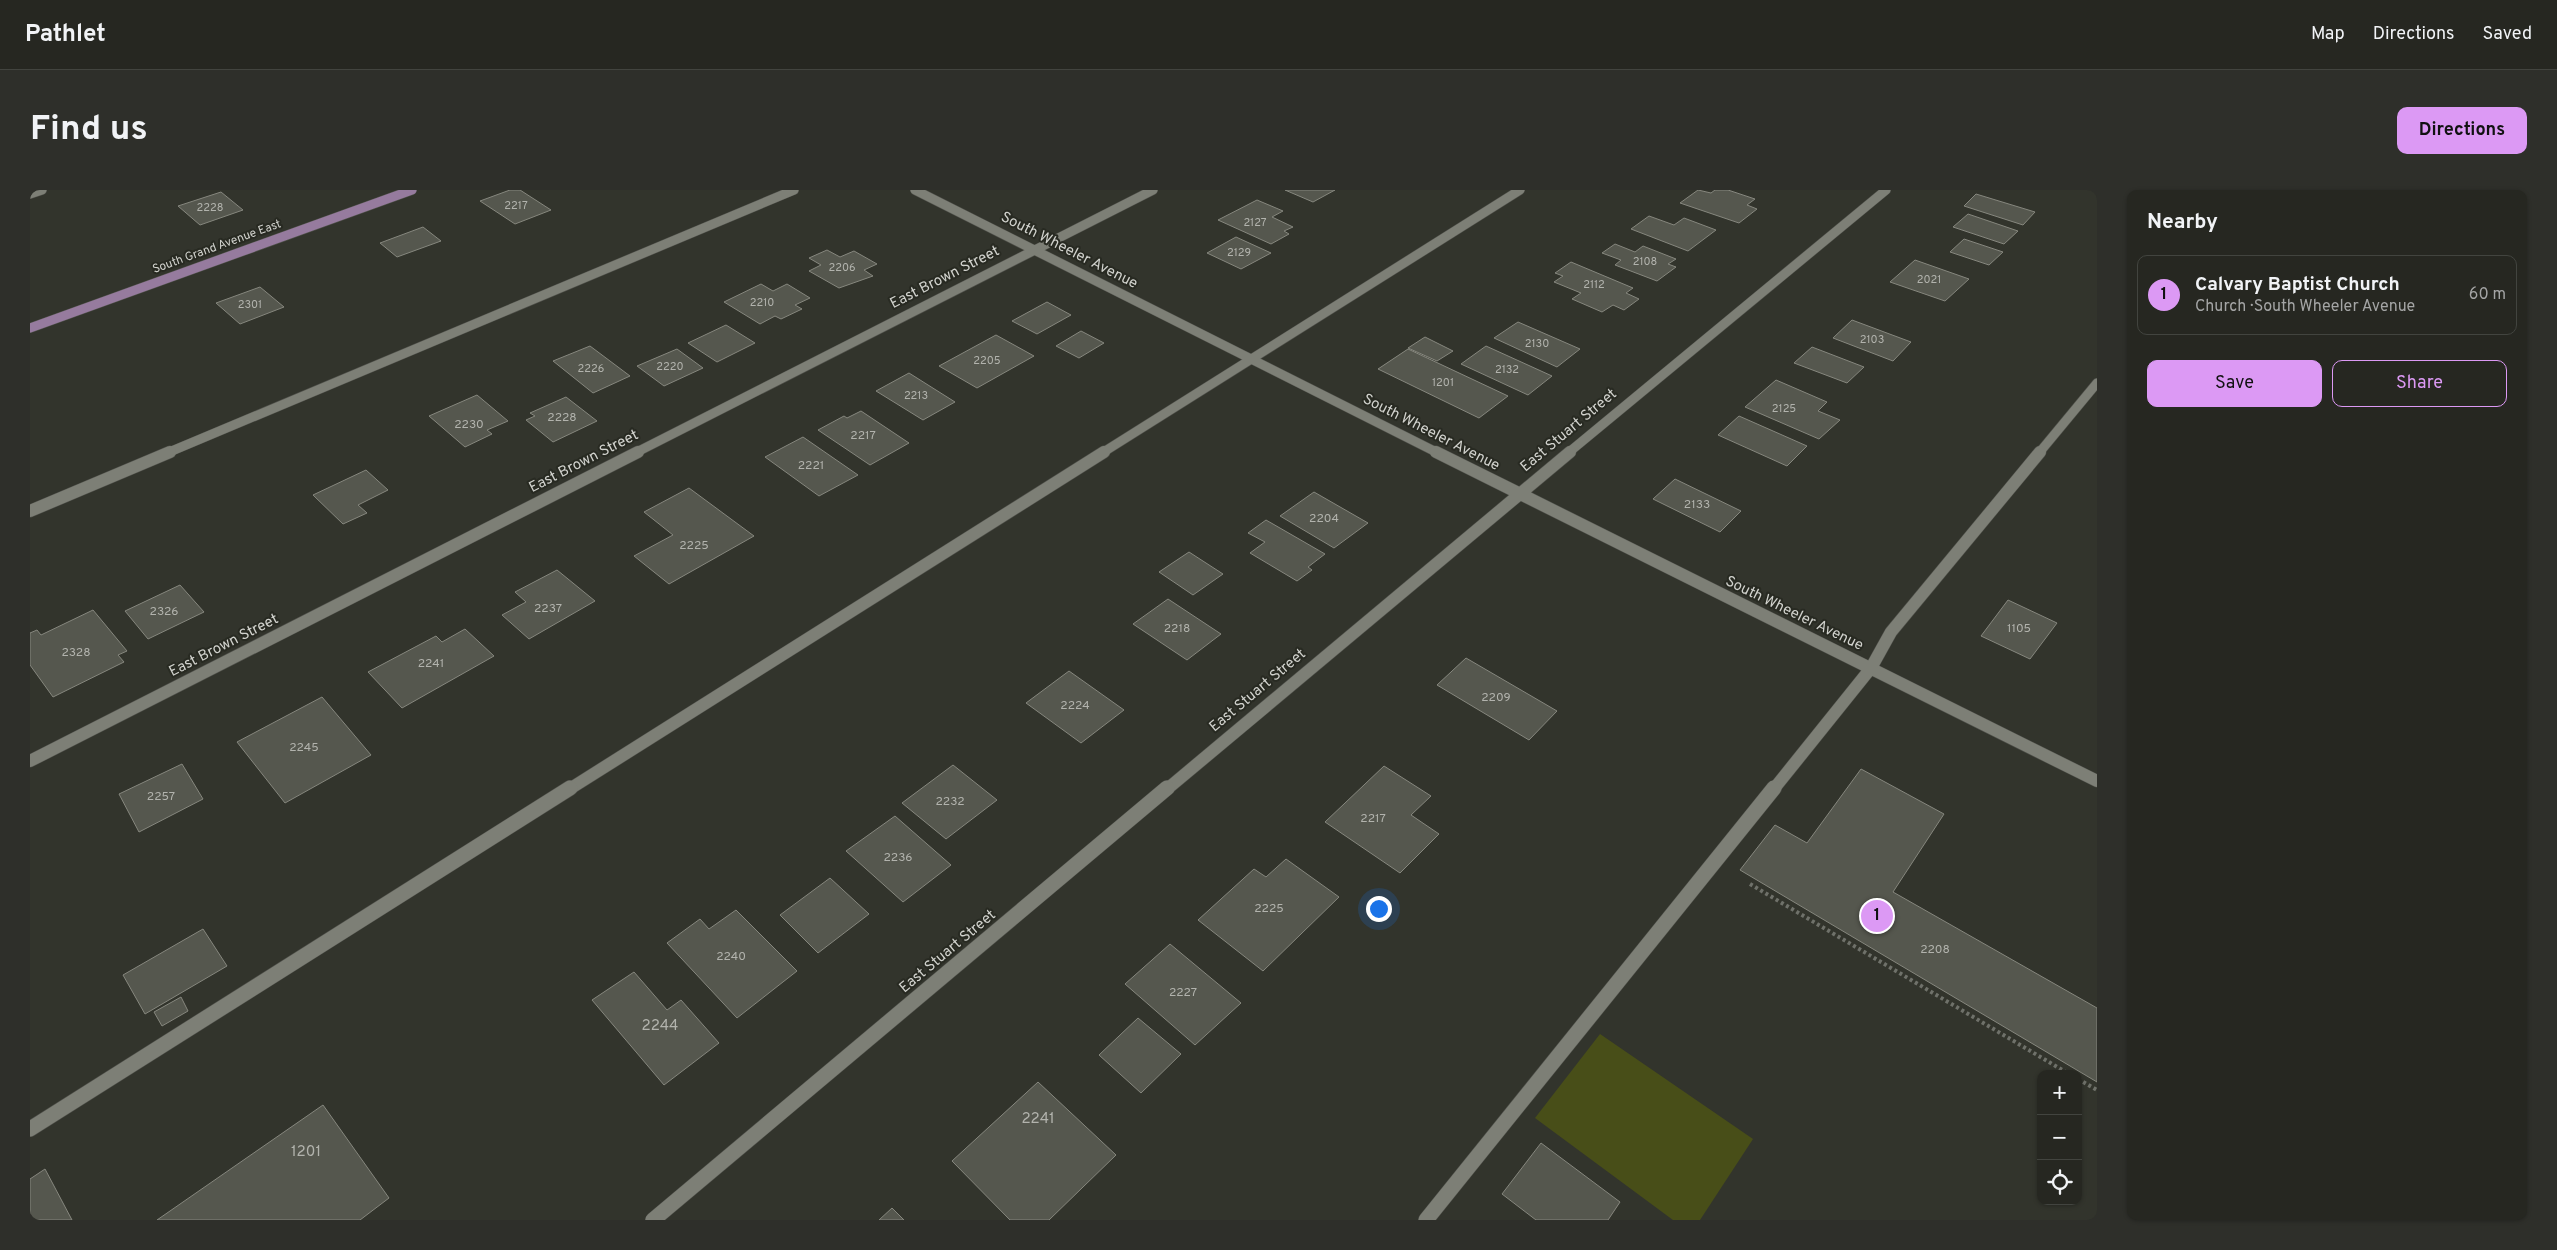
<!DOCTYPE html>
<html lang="en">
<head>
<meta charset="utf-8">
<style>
	body { margin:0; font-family:Overpass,sans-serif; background:#2e2f2a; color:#f1f3f6 }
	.controls { position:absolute; right:15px; bottom:15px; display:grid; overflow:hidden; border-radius:10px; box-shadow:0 1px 4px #0004 }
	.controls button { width:45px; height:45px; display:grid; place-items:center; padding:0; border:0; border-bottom:1px solid #42443f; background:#262721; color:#f1f3f6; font:25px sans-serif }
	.you { position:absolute; left:1348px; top:718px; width:18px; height:18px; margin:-12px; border:4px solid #fff; border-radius:50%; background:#1a73e8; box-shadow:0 0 0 8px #1a73e833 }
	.badge { display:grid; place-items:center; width:32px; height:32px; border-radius:50%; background:#dc99f4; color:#111; font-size:16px; font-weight:700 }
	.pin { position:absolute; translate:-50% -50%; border:2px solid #fff; box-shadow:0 1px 5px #0006 }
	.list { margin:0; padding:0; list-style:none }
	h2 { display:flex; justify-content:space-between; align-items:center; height:65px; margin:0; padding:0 20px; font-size:21px }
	h2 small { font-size:16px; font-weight:400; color:#a4a5a5 }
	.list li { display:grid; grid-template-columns:32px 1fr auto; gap:15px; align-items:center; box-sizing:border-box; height:80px; margin:0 10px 10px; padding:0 10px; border:1px solid #42443f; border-radius:10px }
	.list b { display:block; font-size:19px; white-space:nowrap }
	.list p { margin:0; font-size:16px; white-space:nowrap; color:#a4a5a5 }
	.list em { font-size:16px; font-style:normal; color:#a4a5a5 }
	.actions { display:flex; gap:10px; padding:15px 20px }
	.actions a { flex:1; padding:11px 0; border:1px solid #dc99f4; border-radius:10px; text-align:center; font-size:18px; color:#dc99f4 }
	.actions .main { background:#dc99f4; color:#111 }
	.icon { flex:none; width:28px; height:28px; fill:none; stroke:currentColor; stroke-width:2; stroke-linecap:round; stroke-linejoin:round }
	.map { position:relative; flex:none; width:2067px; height:1030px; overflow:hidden; border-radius:10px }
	header { display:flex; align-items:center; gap:30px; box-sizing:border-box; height:70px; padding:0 25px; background:#262721; border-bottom:1px solid #42443f }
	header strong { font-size:24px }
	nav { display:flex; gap:28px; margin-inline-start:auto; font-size:18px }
	.intro { display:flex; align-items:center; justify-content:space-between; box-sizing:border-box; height:120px; padding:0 30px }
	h1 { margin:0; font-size:35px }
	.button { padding:12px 22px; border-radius:10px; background:#dc99f4; color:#111; font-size:18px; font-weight:700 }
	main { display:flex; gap:30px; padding:0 30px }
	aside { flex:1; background:#262721; border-radius:10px; box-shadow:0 1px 4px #0004 }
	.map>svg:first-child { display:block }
</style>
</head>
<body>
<header>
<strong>Pathlet</strong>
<nav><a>Map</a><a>Directions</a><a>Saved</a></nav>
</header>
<div class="intro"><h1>Find us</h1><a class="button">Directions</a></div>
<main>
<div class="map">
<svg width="2067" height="1030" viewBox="0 0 2067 1030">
	<rect width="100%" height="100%" fill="#32342c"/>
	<path fill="#484e18" d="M1570,844L1723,949L1670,1030H1643L1505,928Z"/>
	<path fill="#55574e" stroke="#86877e" d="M480,0H490L521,20L485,34L450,11Z
		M1255,0H1305L1283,12Z
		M1668,0L1681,3L1685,0H1698L1725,9L1717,15L1727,19L1709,33L1650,13Z
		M191,2L213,20L170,35L148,16Z
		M1946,4L2005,22L1993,35L1934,16Z
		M1227,10L1253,21L1242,27L1263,37L1254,41L1259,44L1241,54L1188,30Z
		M1938,24L1988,41L1974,54L1923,37Z
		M1619,26L1644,35L1654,28L1686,40L1658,61L1601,39Z
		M393,37L411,51L367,67L350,53Z
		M1206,47L1241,63L1211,79L1177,63Z
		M1934,49L1973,62L1959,75L1920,62Z
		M1585,54L1605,62L1613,56L1646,69L1638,74L1646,77L1627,91L1585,75L1591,70L1572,63Z
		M797,60L810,67L824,61L847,74L834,80L843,86L809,98L779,81L791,75L779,68Z
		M1885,70L1939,89L1915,111L1860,92Z
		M1541,72L1603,98L1596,103L1609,109L1594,120L1583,115L1572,122L1542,109L1551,103L1524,92L1533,86L1525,83Z
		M731,94L743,101L757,94L780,108L765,115L772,119L751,129L745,126L730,134L694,112Z
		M230,97L254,117L210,134L186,113Z
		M1017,112L1041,125L1007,144L982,131Z
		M1822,130L1881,152L1863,171L1803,148Z
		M1488,132L1550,159L1527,177L1464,148Z
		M696,135L725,153L687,172L658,153Z
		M1051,141L1074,153L1049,168L1026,156Z
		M966,145L1004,166L947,198L909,176Z
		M1395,147L1423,161L1407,171L1378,158Z
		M560,156L600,186L563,203L523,171Z
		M1456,156L1522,186L1498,205L1431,174Z
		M1782,157L1834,177L1817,193L1764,173Z
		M647,159L673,178L634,196L607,176Z
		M1378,159L1478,206L1449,228L1348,179Z
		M879,183L925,212L893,230L846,201Z
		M1746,190L1797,212L1788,221L1810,230L1789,249L1715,217Z
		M447,205L478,231L457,240L462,244L435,257L399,226Z
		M536,207L567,231L523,252L496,230L505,226L500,223Z
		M831,221L879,253L840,275L788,240L814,226L817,228Z
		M1709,226L1777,256L1757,276L1688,245Z
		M773,247L828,285L789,306L735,267Z
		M336,280L358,300L328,315L337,323L313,334L283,305Z
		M1645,289L1711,321L1690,342L1623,309Z
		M659,298L724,346L639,394L604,366L643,345L614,322Z
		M1284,302L1338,333L1304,358L1250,326Z
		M1236,330L1295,364L1278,377L1282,380L1267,391L1220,363L1235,352L1218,343Z
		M1159,362L1193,384L1163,405L1129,382Z
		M527,380L565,411L499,449L472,425L496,412L485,402Z
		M150,395L174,422L118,449L95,421Z
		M1138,409L1191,444L1157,470L1103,434Z
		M1978,410L2027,433L2000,469L1951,446Z
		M63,420L97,461L88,465L94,472L23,507L0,475V443L7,440L11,445Z
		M435,439L464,466L372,518L338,482L406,446L412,452Z
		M1436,468L1527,521L1499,550L1407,495Z
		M1039,481L1094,520L1051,553L996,513Z
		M292,507L341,565L255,613L207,552Z
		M152,574L173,609L109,642L89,604Z
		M923,575L967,610L916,649L872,613Z
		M1354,576L1401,606L1381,625L1409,644L1370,683L1295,632Z
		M1831,579L1914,624L1863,702L2067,818V892L1710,680L1745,635L1777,653Z
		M865,626L921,675L873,712L816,661Z
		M1256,669L1309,707L1233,781L1168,730L1224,679L1236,687Z
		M800,688L839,724L788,763L750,725Z
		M706,720L767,781L707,828L637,753L670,729L679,739Z
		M173,739L197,776L115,824L93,785Z
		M1140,754L1211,813L1165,855L1095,794Z
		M604,782L637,820L651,810L689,853L634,895L562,810Z
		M151,807L158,821L132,836L124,822Z
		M1108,828L1151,864L1111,903L1069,865Z
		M1008,892L1086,965L1019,1030H980L922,971Z
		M293,915L359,1008L330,1030H127Z
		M1511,953L1590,1012L1578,1030H1506L1472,1004Z
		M15,979L42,1030H0V989Z
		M862,1018L874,1030H849Z"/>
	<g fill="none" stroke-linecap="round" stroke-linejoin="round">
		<defs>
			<path id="minor-far2" d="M885,0L1408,263
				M0,4L12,0
				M137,263L764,0
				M605,263L1123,0
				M1072,263L1490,0
				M1538,263L1856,0
				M2009,263L2067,193"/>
			<path id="minor-far1" d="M1406,262L2067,591
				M0,321L140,262
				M0,571L608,262
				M538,600L1074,262
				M1136,600L1540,262
				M1743,600L1841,478L1861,442L2010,262"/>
			<path id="minor" d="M0,939L540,598
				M623,1030L1137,598
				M1396,1030L1744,598"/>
			<path id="major" d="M0,138L382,0"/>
		</defs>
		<use href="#minor-far2" stroke="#51524c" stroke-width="10"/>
		<use href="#minor-far1" stroke="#51524c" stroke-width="13"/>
		<use href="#minor" stroke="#51524c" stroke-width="16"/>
		<use href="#major" stroke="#51524c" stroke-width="10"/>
		<path stroke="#6f716a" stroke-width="4" stroke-dasharray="3 3" stroke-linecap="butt" d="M1720,694L2039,884
			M2048,889L2067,900"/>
		<use href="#minor-far2" stroke="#7d7f76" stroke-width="9"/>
		<use href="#minor-far1" stroke="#7d7f76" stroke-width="12"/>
		<use href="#minor" stroke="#7d7f76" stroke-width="15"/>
		<use href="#major" stroke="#967b9e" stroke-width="9"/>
	</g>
	<g text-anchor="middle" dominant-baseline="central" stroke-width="4" stroke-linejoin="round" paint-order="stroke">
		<g font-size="11" fill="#b2b3ad">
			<text x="486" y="16">2217</text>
			<text x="180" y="18">2228</text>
			<text x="1225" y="33">2127</text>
			<text x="1209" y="63">2129</text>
			<text x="1615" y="72">2108</text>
			<text x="812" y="78">2206</text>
			<text x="1899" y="90">2021</text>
			<text x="1564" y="95">2112</text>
			<text x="732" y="113">2210</text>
			<text x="220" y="115">2301</text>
			<text x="1842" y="150">2103</text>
			<text x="1507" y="154">2130</text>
			<text x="957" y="171">2205</text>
			<text x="640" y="177">2220</text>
			<text x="561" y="179">2226</text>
			<text x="1477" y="180">2132</text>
			<text x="1413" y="193">1201</text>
			<text x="886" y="206">2213</text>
			<text x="1754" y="219">2125</text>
		</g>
		<g font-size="12" fill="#d1d2cd" stroke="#282a22">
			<text transform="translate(187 57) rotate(-20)">South Grand Avenue East</text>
		</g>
		<g font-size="12" fill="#b2b3ad">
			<text x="532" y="228">2228</text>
			<text x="439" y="235">2230</text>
			<text x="833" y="246">2217</text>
			<text x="781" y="276">2221</text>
			<text x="1667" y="315">2133</text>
			<text x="1294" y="329">2204</text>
			<text x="664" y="356">2225</text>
			<text x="518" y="419">2237</text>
			<text x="134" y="422">2326</text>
			<text x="1147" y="439">2218</text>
			<text x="1989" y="439">1105</text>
			<text x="46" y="463">2328</text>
			<text x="401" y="474">2241</text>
			<text x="1466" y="508">2209</text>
			<text x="1045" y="516">2224</text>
			<text x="274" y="558">2245</text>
			<text x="131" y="607">2257</text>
			<text x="920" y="612">2232</text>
			<text x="1343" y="629">2217</text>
			<text x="868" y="668">2236</text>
			<text x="1239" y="719">2225</text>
			<text x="1905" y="760">2208</text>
			<text x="701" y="767">2240</text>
			<text x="1153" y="803">2227</text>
		</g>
		<g font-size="15" fill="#d1d2cd" stroke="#282a22">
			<text transform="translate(1039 61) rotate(27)">South Wheeler Avenue</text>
			<text transform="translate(915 88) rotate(-27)">East Brown Street</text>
			<text transform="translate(1539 241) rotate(-40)">East Stuart Street</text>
			<text transform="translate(1401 243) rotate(27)">South Wheeler Avenue</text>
			<text transform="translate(554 272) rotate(-27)">East Brown Street</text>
			<text transform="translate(1764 424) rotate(26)">South Wheeler Avenue</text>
			<text transform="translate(194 456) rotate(-27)">East Brown Street</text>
			<text transform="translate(1228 501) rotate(-40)">East Stuart Street</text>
			<text transform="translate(918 762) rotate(-40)">East Stuart Street</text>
		</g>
		<g font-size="15" fill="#b2b3ad">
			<text x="630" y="836">2244</text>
			<text x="1008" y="929">2241</text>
			<text x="276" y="962">1201</text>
		</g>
	</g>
</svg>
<div class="controls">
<button>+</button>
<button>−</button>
<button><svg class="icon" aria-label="locate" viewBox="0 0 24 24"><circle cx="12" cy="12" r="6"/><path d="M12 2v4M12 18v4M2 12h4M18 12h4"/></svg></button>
</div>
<div class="you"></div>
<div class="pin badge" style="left:1847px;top:726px">1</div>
</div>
<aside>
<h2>Nearby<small></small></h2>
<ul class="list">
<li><span class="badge">1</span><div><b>Calvary Baptist Church</b><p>Church · South Wheeler Avenue</p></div><em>60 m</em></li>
</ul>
<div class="actions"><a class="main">Save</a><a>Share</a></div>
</aside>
</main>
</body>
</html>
